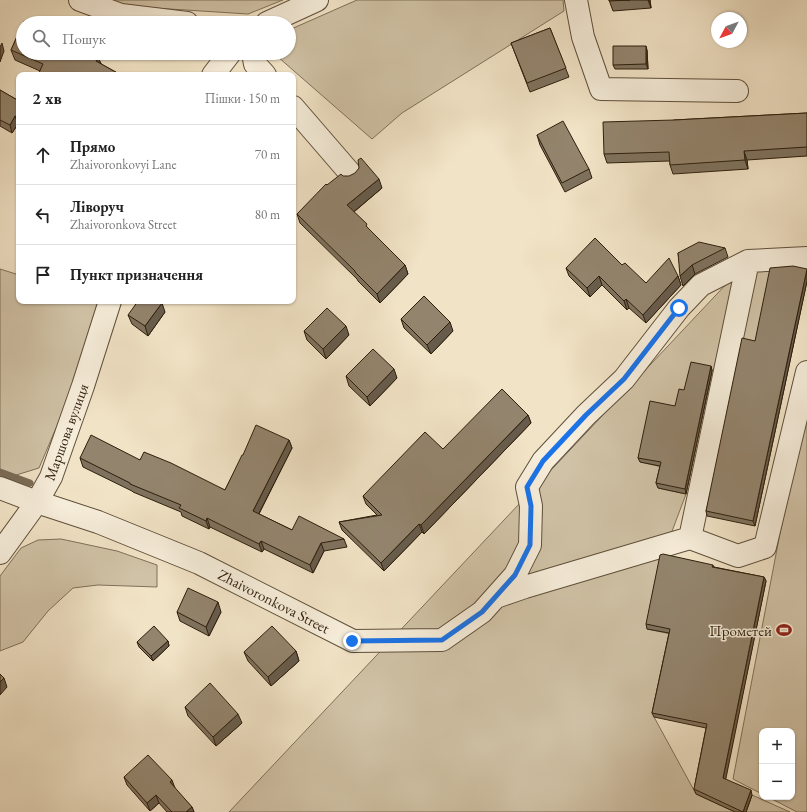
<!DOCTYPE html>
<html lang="uk">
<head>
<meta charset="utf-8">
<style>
	body { margin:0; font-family:"EB Garamond",serif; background:#f2f2f2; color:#222 }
	.controls { position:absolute; right:12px; bottom:12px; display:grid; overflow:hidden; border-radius:8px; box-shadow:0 1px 3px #0004 }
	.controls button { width:36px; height:36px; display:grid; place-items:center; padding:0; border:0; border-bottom:1px solid #e0e0e0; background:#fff; color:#222; font:20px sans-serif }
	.compass { position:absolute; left:711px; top:12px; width:36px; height:36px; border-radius:50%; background:#fff; box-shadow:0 1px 3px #0004; rotate:229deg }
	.stop { position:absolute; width:12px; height:12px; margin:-9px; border:3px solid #1a73e8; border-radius:50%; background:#fff }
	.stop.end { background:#1a73e8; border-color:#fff; box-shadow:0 1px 4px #0008 }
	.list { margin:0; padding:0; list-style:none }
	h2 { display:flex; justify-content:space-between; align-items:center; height:52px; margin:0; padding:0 16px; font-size:17px }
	h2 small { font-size:13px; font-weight:400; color:#767676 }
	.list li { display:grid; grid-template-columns:26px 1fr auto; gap:12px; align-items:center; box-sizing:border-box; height:60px; padding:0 16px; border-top:1px solid #e0e0e0 }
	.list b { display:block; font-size:15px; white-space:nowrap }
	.list p { margin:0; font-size:13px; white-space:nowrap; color:#767676 }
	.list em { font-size:13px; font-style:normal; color:#767676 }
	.icon { flex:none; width:22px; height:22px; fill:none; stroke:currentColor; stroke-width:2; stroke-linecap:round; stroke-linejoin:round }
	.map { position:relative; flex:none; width:807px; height:812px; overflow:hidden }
	.search { position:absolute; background:#fff; box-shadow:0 1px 3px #0004; left:16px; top:16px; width:280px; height:44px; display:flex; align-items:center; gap:10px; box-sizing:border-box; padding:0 14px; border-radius:22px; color:#767676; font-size:15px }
	.panel { position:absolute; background:#fff; box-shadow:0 1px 3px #0004; left:16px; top:72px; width:280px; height:232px; border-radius:8px }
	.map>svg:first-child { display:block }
</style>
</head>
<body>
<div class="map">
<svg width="807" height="812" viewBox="0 0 807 812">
	<rect width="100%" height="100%" fill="#f1e3c6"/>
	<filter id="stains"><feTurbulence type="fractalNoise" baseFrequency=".005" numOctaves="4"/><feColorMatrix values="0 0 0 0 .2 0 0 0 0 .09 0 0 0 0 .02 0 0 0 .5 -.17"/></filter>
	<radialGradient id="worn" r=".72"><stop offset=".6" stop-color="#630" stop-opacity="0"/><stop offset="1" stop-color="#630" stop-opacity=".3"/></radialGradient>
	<path fill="#d0c2a6" stroke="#7f7059" d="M111,0H283L248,14L123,6Z
		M357,0H563L564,11L402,113L372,139L278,57L276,53H289V30Z
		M748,261L773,267L770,348L742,342L686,395L640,462L662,467L658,488L686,494L662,558L647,629L671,634L654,717L696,794L735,812H229Z
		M0,269L19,275V301H103L85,360L39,468L13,476L0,469Z
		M807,417V812H797L768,797H792V731H762V794L733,779L781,528Z
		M61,539L117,551L157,565V587L98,585L73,588L48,611L23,642L0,651V576L21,548L38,540Z
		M752,795L790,812H746Z"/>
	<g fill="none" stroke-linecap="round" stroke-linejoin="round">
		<path stroke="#7b6c56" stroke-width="7" d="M0,472L30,483"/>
		<defs>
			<path id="minor" d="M80,0L121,15L187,23
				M576,0L583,37L601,89L737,91
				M267,23L317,0
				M253,53L255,64L265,75
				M213,75L230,53
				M293,107L350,173
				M0,488L37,502L98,522L199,563L353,641L442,640L482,612L515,575L530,545L531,506L527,487L543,461L586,415L624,379L679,308L701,285L748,261L807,258
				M690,538L748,261
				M0,553L37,502L51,477L83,386L110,301
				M496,597L525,587L690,538L738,556L765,547L807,372"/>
		</defs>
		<use href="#minor" stroke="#5f4f3a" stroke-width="24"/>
		<use href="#minor" stroke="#f6edda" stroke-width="22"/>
	</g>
	<path fill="#7e725e" stroke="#2e1e0c" d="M609,0H650L651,8L613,11Z
		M23,23L98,57L101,64L121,75H38L40,71L15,60L11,50Z
		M550,28L569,77L530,92L511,43Z
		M647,50L648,69H615L613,65Z
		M0,90L19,101V124H18L12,133L0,126Z
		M807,113V156L747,160L748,169L673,174L670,165V161L607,163L604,154L674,120Z
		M537,135L589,169L592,178L565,192L540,145Z
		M327,185L382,188L354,212L368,228L405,265L408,274L380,303L358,281L357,279L300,223L297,214Z
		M725,248L728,257L695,274L683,286L678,253Z
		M622,265L646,283L678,276L681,285L646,323L629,308L627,310L602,285L590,297L569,276L566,268Z
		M807,269V281L755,526L707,516L706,511L755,341Z
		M165,312L148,336L132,324L128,315Z
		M401,319L453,331L431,354L404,328Z
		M304,331L349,335L326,359L307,340Z
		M711,366L712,371L686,494L658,488L656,483L660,466L640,462L638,458L675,406L684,390Z
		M346,376L397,378L370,406L349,386Z
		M528,415L531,423L424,534L422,532L384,571L342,530L339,522L377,515L366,504L363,496L443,449Z
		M289,440L292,448L259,514L292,530L344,539L347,547L324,551L313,573L264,549L262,552L210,527L209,529L182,516L181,512L133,492L132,491L83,467L80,458L140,460L225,490L243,455Z
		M713,565L714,567L764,577L766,581L725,779L752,795L746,812H735L696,794L694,789L706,728L654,717L652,713L669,633L647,629L646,624Z
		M177,612H221L209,636L180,621Z
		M168,641L169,646L153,661L139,647L137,642Z
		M296,651L299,661L271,686L248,661L244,652Z
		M185,707L242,723L216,746L188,716Z
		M124,777L174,788L192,807L194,812H167L159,803L150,811L127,785Z"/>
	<path fill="#675c4c" stroke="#2e1e0c" d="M648,0H650L651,8Z
		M2,43L4,51L0,62V47Z
		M646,46L647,50L648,69L646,64Z
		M98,57L102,66L96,61Z
		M15,116L18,124L12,133L10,125Z
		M744,151L747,160L748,169L745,160Z
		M379,179L382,188L351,214L347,205Z
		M405,265L408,274L380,303L377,294Z
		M692,265L695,274L683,286L680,276Z
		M807,269V281L755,526L753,521Z
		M599,276L602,285L590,297L587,288Z
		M678,276L681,285L646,323L643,315Z
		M626,299L629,308L627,310L624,301Z
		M162,303L165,312L148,336L145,326Z
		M450,322L453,331L431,354L427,345Z
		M346,326L349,335L326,359L323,349Z
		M711,366L712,371L686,494L685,489Z
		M394,369L397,378L370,406L367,397Z
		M528,415L531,423L424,534L421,525Z
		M289,440L292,448L256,519L253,511Z
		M207,518L210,527L209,529L206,521Z
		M419,524L422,532L384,571L381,563Z
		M261,541L264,549L262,552L259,544Z
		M321,543L324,551L313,573L310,565Z
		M764,577L766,581L725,783L723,778Z
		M218,602L221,612L209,636L206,627Z
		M168,641L169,646L153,661L151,656Z
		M296,651L299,661L271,686L268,677Z
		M4,678L7,687L0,695V682Z
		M238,714L242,723L216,746L213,737Z
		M172,780L175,788L170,782Z
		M751,790L752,795L746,812H743Z
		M156,795L159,803L150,811L147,803Z
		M192,807L194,812H186Z"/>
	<path fill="#93846d" stroke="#2e1e0c" d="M609,0H630L609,1Z
		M24,21L28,23H23V53H91L98,57L96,61L121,75H65L63,74V75H38L43,64L11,50Z
		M550,28L566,68L527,83L511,43Z
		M613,46H646V64L613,65Z
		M0,90L19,101V117L15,116L10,125L0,120Z
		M807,113V147L744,151L745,160L670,165L669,152L604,154L603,122L674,120Z
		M563,121L589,169L562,183L537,135Z
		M361,158L379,179L347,205L367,224L366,226L405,265L377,294L355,272V271L297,214L326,184L327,185L341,174L343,176H349L355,173L359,168L358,160Z
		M595,238L622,265L625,263L646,283L669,258L678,276L643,315L626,299L624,301L599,276L587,288L566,268Z
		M699,242L725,248L692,265L680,276L678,253Z
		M793,266L807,269L753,521L706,511L742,338L755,341L770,268Z
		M424,296L450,322L427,345L401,319Z
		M138,301H159L162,303L145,326L128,315Z
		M327,308L346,326L323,349L304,331Z
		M373,349L394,369L367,397L346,376Z
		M691,362L711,366L685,489L656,483L661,462L638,458L650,401L675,406L679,389L684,390Z
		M502,389L528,415L421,525L419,524L381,563L339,522L382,515L363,496L425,432L443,449Z
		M256,425L289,440L253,511L292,530L299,516L344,539L321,543L310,565L261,541L259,544L207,518L206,521L179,508L181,505L130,484V483L80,458L91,435L140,460L144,452L171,463L225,490L242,455H243Z
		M663,554L713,565L712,567L764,577L723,778L751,790L743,812L694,789L707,724L652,713L670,629L646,624L660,555Z
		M188,588L218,602L206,627L177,612Z
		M154,626L168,641L151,656L137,642Z
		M272,626L296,651L268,677L244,652Z
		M0,674L4,678L0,682Z
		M210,683L238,714L213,737L185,707Z
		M148,755L172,780L170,782L192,807L186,812H172L156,795L147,803L124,777Z"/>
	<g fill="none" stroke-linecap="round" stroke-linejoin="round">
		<path stroke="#1a73e8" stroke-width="5" d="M352,641L442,640L482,612L515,575L530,545L531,506L527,487L543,461L586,415L624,379L679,308"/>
	</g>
	<defs>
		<symbol id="stadium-bare" viewBox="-9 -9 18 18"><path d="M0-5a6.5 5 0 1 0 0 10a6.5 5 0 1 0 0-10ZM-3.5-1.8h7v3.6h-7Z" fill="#8f2418" stroke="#f6edda" stroke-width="2.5" paint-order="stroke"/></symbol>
	</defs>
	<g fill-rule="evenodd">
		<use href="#stadium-bare" x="773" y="619" width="22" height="22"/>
	</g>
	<g text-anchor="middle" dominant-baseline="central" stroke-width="3" stroke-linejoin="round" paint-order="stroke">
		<g font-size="15" fill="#2e1e0c" stroke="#f6edda">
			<text transform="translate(66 432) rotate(-70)">Маршова вулиця</text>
			<text transform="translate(274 601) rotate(27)">Zhaivoronkova Street</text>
		</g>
		<g font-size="15" fill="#2e1e0c" stroke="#f6edda" text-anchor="end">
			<text x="772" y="630">Прометей</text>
		</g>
	</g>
	<rect width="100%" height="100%" filter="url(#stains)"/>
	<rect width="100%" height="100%" fill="url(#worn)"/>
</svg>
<div class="controls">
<button>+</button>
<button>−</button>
</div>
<svg class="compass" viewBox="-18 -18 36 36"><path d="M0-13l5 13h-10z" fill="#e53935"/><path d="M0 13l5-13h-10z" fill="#767676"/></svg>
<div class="stop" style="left:679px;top:308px"></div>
<div class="stop end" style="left:352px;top:641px"></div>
<div class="search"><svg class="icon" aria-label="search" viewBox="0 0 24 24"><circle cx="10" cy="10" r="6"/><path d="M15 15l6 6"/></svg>Пошук</div>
<section class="panel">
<h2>2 хв<small>Пішки · 150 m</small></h2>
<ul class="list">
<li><svg class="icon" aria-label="ahead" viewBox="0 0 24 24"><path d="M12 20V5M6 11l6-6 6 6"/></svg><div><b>Прямо</b><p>Zhaivoronkovyi Lane</p></div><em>70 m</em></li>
<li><svg class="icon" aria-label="left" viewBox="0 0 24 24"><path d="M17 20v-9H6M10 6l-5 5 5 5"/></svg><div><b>Ліворуч</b><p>Zhaivoronkova Street</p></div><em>80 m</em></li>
<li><svg class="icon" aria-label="arrive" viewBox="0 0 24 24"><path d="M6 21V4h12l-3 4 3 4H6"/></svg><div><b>Пункт призначення</b></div></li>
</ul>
</section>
</div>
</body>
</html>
